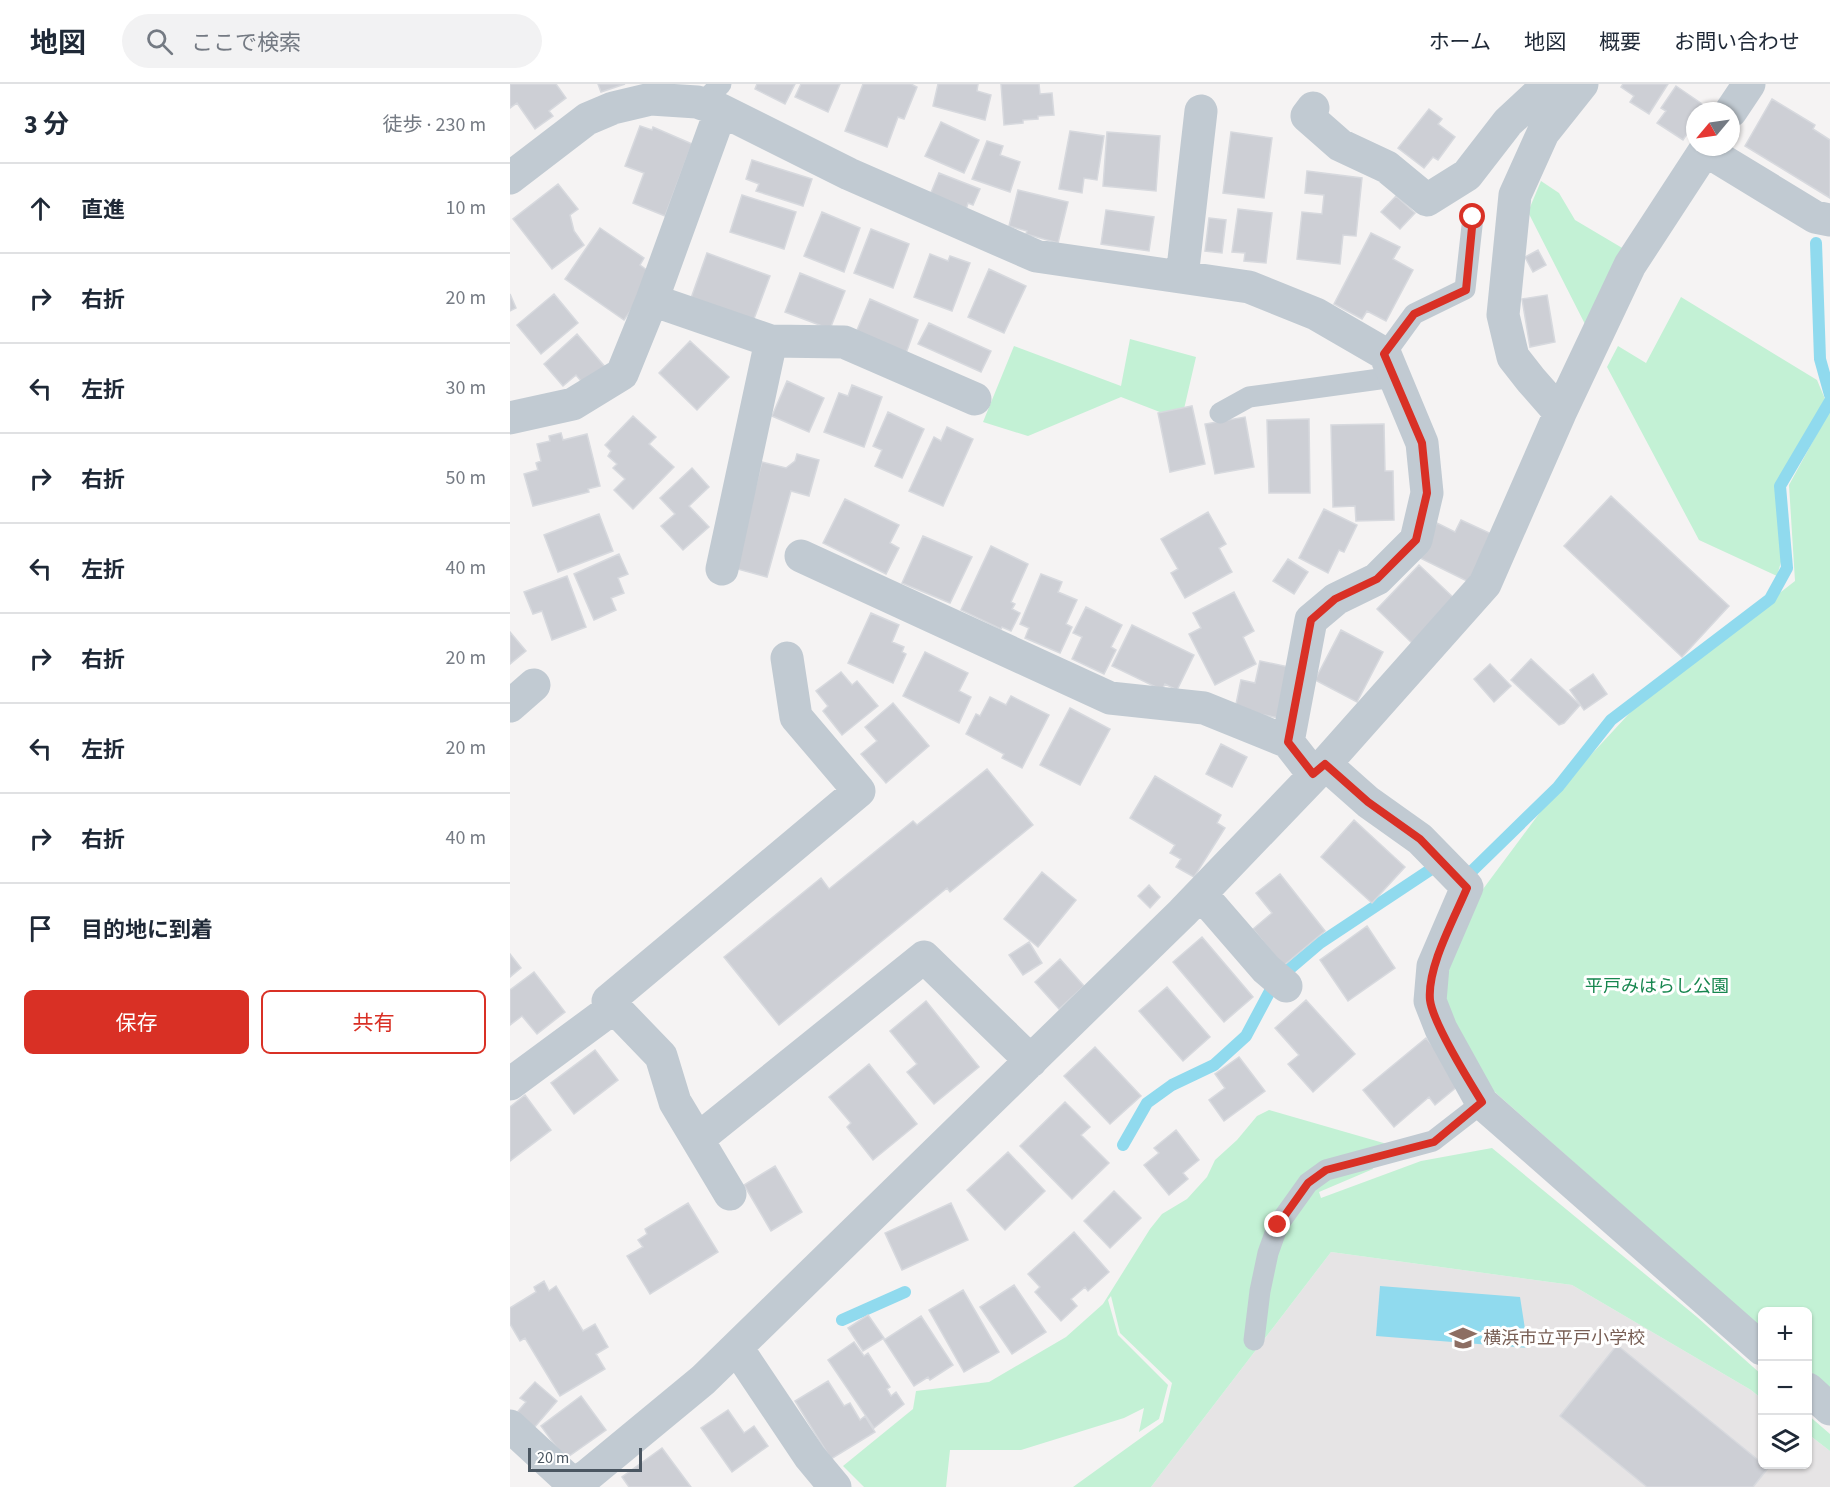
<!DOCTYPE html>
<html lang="ja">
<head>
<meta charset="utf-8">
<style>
	body { margin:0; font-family:"Source Sans 3","Noto Sans JP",sans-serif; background:#f2f2f3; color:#1f2937 }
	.controls { position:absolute; right:18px; bottom:18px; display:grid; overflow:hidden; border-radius:9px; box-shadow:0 2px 4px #0004 }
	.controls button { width:54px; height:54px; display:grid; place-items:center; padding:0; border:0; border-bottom:2px solid #e0e1e3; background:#fff; color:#1f2937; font:30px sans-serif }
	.compass { position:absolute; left:1176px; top:18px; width:54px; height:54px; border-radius:50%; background:#fff; box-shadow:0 2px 4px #0004; rotate:241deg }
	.scale { position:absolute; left:18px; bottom:15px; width:114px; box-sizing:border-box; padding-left:6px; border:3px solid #4a5661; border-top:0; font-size:16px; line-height:21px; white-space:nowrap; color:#4a5661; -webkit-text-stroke:4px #fff; paint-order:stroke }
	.stop { position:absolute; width:18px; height:18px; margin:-14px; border:4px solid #d93025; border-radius:50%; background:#fff }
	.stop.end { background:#d93025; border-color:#fff; box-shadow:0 2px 6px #0008 }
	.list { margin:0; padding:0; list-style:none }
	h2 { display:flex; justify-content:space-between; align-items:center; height:78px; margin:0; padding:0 24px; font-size:26px }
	h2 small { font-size:20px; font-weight:400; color:#747a83 }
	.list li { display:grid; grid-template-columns:39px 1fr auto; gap:18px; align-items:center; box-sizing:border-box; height:90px; padding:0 24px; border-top:2px solid #e0e1e3 }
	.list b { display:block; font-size:22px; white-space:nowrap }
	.list em { font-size:20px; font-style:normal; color:#747a83 }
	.actions { display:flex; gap:12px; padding:18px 24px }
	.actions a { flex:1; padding:14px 0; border:2px solid #d93025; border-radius:9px; text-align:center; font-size:21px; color:#d93025 }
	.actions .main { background:#d93025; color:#fff }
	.icon { flex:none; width:33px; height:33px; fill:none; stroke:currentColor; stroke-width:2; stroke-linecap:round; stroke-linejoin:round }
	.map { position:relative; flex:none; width:1320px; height:1403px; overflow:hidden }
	header { display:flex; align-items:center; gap:36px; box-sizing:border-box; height:84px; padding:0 30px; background:#fff; border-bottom:2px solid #e0e1e3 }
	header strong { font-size:28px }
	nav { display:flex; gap:33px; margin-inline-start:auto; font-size:21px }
	.search { width:420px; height:54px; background:#f2f2f3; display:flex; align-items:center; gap:15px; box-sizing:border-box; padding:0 21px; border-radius:33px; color:#747a83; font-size:22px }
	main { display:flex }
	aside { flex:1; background:#fff }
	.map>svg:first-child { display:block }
</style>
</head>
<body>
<header>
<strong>地図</strong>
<div class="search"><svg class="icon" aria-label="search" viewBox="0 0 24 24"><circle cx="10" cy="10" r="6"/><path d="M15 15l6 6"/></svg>ここで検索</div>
<nav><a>ホーム</a><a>地図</a><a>概要</a><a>お問い合わせ</a></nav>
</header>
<main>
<aside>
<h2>3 分<small>徒歩 · 230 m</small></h2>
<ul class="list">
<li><svg class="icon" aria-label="ahead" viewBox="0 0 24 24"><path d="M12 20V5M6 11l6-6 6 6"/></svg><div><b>直進</b></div><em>10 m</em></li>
<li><svg class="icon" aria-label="right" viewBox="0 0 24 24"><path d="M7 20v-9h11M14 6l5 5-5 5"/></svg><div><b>右折</b></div><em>20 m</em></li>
<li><svg class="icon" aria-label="left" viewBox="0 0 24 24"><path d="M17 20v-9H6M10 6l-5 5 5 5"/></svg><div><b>左折</b></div><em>30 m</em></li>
<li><svg class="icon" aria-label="right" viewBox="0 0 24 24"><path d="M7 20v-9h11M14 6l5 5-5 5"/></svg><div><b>右折</b></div><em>50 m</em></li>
<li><svg class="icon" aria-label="left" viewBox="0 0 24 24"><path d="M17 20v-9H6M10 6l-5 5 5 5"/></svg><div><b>左折</b></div><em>40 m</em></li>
<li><svg class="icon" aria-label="right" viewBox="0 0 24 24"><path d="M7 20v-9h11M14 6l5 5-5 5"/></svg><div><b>右折</b></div><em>20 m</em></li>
<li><svg class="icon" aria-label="left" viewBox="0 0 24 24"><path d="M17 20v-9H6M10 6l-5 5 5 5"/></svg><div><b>左折</b></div><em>20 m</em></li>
<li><svg class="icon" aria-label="right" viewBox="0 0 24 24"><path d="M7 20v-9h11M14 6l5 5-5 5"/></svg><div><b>右折</b></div><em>40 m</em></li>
<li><svg class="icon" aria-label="arrive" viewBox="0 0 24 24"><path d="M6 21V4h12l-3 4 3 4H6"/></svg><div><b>目的地に到着</b></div></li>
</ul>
<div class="actions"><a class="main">保存</a><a>共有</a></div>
</aside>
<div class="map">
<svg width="1320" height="1403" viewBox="0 0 1320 1403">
	<rect width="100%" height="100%" fill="#f5f3f3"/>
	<path fill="#e6e4e5" d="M821,1168L1062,1201L1241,1306L1252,1315V1380H1298V1350L1320,1367V1403H641Z"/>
	<path fill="#c3f1d5" d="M1031,97L1049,109L1065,136L1119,168L1078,246L1018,128Z
		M1171,213L1307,296L1315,315L1266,401L1273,471L1267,492L1189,456L1097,283L1108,262L1136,279Z
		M620,255L686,273L674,325L655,330L611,313L518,352L473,338L504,262L611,302Z
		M1320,326V1305L1298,1285V1228H1252V1245L970,995L936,933L935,885L953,832L1040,715L1129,619L1285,497L1279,401Z
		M759,1026L877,1060L859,1068L863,1085L809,1108L811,1114L911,1077L982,1064L1187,1233L1252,1291V1315L1241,1306L1062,1201L821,1168L641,1403H563L653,1338L662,1299L610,1249L601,1212L598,1216L608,1251L658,1301L649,1335L629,1348L634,1324L614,1334L511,1366H440L436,1403H354L333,1382L403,1325L406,1307L479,1298L556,1253L593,1220L640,1145L652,1130L677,1115L697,1093L705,1076L727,1056L747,1032Z
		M1298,1331L1320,1350V1367L1298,1350Z"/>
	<path fill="#90daee" d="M870,1202L1010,1213L1018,1264L866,1252Z"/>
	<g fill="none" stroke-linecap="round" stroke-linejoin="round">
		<path stroke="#90daee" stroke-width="12" d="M1306,159L1310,275L1320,311
			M963,786L1048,703L1101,636L1260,515L1277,484L1270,402L1320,317
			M613,1061L637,1019L662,1001L704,981L736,952L760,907L776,888L810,859L926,782
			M332,1236L395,1208"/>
	</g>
	<path fill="#cdcfd5" stroke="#d7d9de" stroke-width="1.5" d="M0,0H46L56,14L39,27L43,32L25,45L7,19L0,24Z
		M88,0H115L91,8Z
		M247,0H285L275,20L245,5Z
		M291,0H330L318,28L285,13Z
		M353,0H401L407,3L394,35L388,33L377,63L335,47Z
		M428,0H468L467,7L481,11L475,36L423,22Z
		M491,0H529L530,10L542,9L544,31L528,32V35L513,36V39L494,41Z
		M1113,0H1158L1139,30L1120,18L1124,12L1111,3Z
		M1166,2L1195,22L1192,27H1185V38L1173,56L1147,39L1156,27L1151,24Z
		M1262,15L1305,41L1303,45L1320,56V114L1235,62Z
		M919,25L932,35L928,40L945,53L928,76L923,73L914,84L888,64Z
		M431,38L469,56L454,89L415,72Z
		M130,42L142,46L143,43L182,60L155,132L123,119L134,89L115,82Z
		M560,47L594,52L587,96L574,94L572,109L549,105Z
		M597,48L650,52L646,107L593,102Z
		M721,48L762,54L754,114L713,109Z
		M477,57L493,62L490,71L510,78L500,108L462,95Z
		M242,76L302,95L293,122L246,107L249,100L236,95Z
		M797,87L852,94L846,152L833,151L830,180L787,175L792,128L812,130L814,111L795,109Z
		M429,89L470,105L463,121L458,119L456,126L420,111Z
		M48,100L68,125L60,131L64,147L74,161L42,185L3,135Z
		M508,106L558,118L548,159L516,150L517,147L499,142Z
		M232,111L286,128L274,165L220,148Z
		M886,112L905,129L890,145L871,128Z
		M728,125L762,129L756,179L734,177L735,169L722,168Z
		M596,126L644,133L639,167L591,160Z
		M312,128L350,144L334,188L294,172Z
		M699,134L716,136L712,169L695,167Z
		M90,144L134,174L130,181L141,189L133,209L114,236L55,195Z
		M361,145L399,160L383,204L344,189Z
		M861,149L890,163L883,175L903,186L876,237L857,227L852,235L824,220Z
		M1028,166L1036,181L1023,188L1015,173Z
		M197,169L260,192L242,240L180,217Z
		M420,170L438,177L440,172L460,179L442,227L404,213Z
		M479,185L516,202L494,249L458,233Z
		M290,189L335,207L320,245L275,228Z
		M0,210L6,224L0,227Z
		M44,210L68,239L31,270L7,241Z
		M1037,211L1045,258L1020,263L1012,215Z
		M360,215L408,236L395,272L345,251Z
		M419,239L481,267L471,288L408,260Z
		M67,250L96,284L75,302L66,291L53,302L34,280Z
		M180,257L219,293L187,326L149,289Z
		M277,297L314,314L299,348L262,332Z
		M342,301L372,313L354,363L314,348L329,309L338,312Z
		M682,322L695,380L660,388L648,329Z
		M378,328L414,345L392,394L365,382L372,366L363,362Z
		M123,332L146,353L139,360L164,383L123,425L104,406L115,395L103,384L107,380L98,372L101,367L95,361Z
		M735,333L744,383L705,390L695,340Z
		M799,335L800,409H759L757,336Z
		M874,340L875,387H883L884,436L846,437L845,422L823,423L821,341Z
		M437,343L463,355L433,422L399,407L424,353L431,357Z
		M51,349L53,356L77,350L90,402L78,405L79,408L23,422L14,390L28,386L26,379L31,377L27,360L40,357L39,352Z
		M287,370L309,376L299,412L281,407L257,493L224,484L252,378L276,384L285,377Z
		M182,384L199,403L179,422L199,443L173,466L151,442L165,430L150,414Z
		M1101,412L1219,522L1172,573L1054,462Z
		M335,415L389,441L380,459L389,464L376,490L313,459Z
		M814,425L847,441L834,468L829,466L818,489L789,474Z
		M698,428L716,460L709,464L722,488L675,514L661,489L668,485L651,455Z
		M89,430L103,467L48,488L34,451Z
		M951,436L986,452L963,500L910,474L927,439L945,448Z
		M413,452L462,473L440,519L392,499Z
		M481,462L518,480L501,518L505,520L502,525L510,529L501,547L492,543L491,545L451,526Z
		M109,470L118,490L108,494L114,509L101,514L106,526L84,536L64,490Z
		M778,475L798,488L784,510L763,497Z
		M909,481L947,517L905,562L867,525Z
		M531,490L552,498L548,508L567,516L556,540L562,543L550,569L515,554L519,544L510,540Z
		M57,492L76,543L42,556L32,527L23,530L14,508Z
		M724,508L744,547L733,553L746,580L705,601L679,550L691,544L683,529Z
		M576,523L612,541L601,563L606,566L594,590L562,575L572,553L563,549Z
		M361,529L389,541L382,558L394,563L392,568L396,570L383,599L338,579Z
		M622,541L684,571L667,606L655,600L652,606L602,582Z
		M831,546L873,568L847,618L805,596Z
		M0,548L16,567L0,580Z
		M415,568L458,589L449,607L461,613L449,639L393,612Z
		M1021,575L1070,621L1054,639L1049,641L1001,596Z
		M750,577L779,583L769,634L725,625L731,596L745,599Z
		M980,580L1001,602L984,618L964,595Z
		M331,588L342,601L347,597L368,622L332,651L313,627L318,622L306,607Z
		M1083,590L1097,610L1074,626L1060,606Z
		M501,612L539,631L512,684L492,674L494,670L456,650L466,630L470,632L480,613L496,621Z
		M383,619L419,662L376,699L351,670L367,657L355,643Z
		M560,624L600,645L570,701L530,681Z
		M711,660L737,673L722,703L696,690Z
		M477,685L523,741L440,808L437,804L269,941L214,873L311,794L319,805L403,737L407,741Z
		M645,692L711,731L707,739L715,744L684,793L666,783L671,775L660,769L665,761L620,734Z
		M844,736L895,783L862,819L811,773Z
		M532,788L566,816L528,863L494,835Z
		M770,790L815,847L773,882L743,845L762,829L746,809Z
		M639,801L650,813L640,824L628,812Z
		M857,842L885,884L838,917L810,876Z
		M692,853L743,913L714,938L663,878Z
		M519,858L532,879L513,891L499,871Z
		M0,870L11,884L0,893Z
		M550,875L574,902L549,925L525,898Z
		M24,888L55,928L27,950L12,932L0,941V906Z
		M657,903L700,953L673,977L629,927Z
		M796,916L845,970L803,1008L778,980L789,971L765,944Z
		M416,917L469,983L424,1020L397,988L407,980L380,947Z
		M916,954L953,998L925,1021L919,1013L884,1043L853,1006Z
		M585,963L631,1012L600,1040L554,992Z
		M85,966L108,996L64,1030L41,999Z
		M729,973L755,1007L714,1037L699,1016L715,1004L705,990Z
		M359,980L407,1040L363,1076L337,1043L341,1039L319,1013Z
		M15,1011L41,1046L0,1077V1023Z
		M555,1018L580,1043L571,1051L599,1079L562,1115L510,1062Z
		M666,1046L689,1076L673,1089L678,1095L659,1111L634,1081L649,1069L644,1064Z
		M498,1068L535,1107L495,1146L457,1106Z
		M265,1082L292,1128L261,1147L234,1101Z
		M604,1107L631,1134L600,1164L574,1137Z
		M178,1119L208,1168L140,1210L117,1172L133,1163L128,1156L137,1150L135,1145Z
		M441,1119L458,1156L392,1186L375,1149Z
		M564,1148L599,1188L578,1207L575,1203L561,1215L567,1222L551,1237L525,1208L530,1203L518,1190Z
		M34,1197L39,1207L46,1202L73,1247L85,1240L98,1263L86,1270L95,1285L50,1312L15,1254L10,1257L0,1240V1224L26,1208L24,1203Z
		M504,1201L536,1248L502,1270L470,1223Z
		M453,1206L489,1268L454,1288L419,1226Z
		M358,1231L374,1254L353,1267L338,1244Z
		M411,1232L443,1281L420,1296L418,1293L404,1302L374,1256Z
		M344,1258L354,1272L358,1269L380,1303L377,1305L381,1312L386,1308L394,1320L364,1344L318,1276Z
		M1107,1261L1258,1384L1243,1403H1137L1050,1332Z
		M318,1297L334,1322L340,1319L350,1336L355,1332L365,1348L321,1375L285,1317Z
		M25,1298L47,1317L23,1345L5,1331L16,1318L10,1314Z
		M71,1312L96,1346L55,1375L31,1342Z
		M218,1326L234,1349L244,1342L258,1362L222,1388L191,1344Z
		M152,1364L181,1403H119L112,1393Z"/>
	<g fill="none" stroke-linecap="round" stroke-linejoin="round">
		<path stroke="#c1cad2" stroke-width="21" d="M192,19L211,0
			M875,270L904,230L955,205L963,133
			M710,329L739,313L884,293
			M744,1256L750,1207L758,1169L768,1141L798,1099L816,1086L923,1057L972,1019"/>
		<path stroke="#c1cad2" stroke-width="33" d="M803,24L797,32L830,61L877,83L917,116L957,91L998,38L1039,0
			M1221,27L1239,0
			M1195,66L1305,133L1320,136
			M0,94L77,35L103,24L141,15L187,18L211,26L339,90L526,172L739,203L806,230L875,270L912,359L917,409L906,456L867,495L826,515L801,536L778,658L803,690
			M672,193L691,27
			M142,216L261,257L212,485
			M261,257L334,258L465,315
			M1050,329L1021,296L1003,273L993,231L1005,111L1033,49L1072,0
			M0,334L63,320L112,290L142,216L211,26
			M291,472L600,614L694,624L778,658
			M0,622L24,601
			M815,680L858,718L910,755L957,803L923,882L920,917L931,945L972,1019L1252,1265
			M691,810L756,885L776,902
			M0,1000L103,924
			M188,1055L414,873L521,977
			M220,1110L165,1018L151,972L98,917L349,707L286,633L277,574
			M227,1264L300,1373L325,1403
			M1298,1305L1320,1325
			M0,1342L64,1401
			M60,1403L78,1391L193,1296L672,829L815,680L975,500L1050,329L1120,181L1197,63"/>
	</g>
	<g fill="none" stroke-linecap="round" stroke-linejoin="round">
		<path stroke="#d93025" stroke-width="8" d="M768,1141L798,1099L816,1086L924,1058L972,1018C959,997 923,940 920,916C917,883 944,835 957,804L910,755L858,718L815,680L803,690L778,658L801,536L825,515L867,495L906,456L917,409L912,359L874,270L904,230L956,206L963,133"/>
	</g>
	<defs>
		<symbol id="school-bare" viewBox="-9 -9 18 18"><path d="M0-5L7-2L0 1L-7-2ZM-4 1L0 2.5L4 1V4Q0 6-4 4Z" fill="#8d6e63" stroke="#fff" stroke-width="2.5" paint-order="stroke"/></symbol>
	</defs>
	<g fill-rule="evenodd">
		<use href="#school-bare" x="934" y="1235" width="38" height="38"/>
	</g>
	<g text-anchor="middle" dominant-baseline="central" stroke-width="6" stroke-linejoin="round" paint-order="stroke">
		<g font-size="18" fill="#17864f" stroke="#fff">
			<text x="1147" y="902">平戸みはらし公園</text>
		</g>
		<g font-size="18" fill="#785e54" stroke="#fff" text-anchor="start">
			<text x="973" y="1254">横浜市立平戸小学校</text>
		</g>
	</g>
</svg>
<div class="controls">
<button>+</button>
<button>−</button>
<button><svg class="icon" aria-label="layers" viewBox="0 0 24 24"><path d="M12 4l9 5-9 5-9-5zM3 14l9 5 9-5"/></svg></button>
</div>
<svg class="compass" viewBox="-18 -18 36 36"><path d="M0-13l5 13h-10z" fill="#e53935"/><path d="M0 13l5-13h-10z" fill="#747a83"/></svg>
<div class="scale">20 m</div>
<div class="stop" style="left:963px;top:133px"></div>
<div class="stop end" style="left:768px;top:1141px"></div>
</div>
</main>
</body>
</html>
